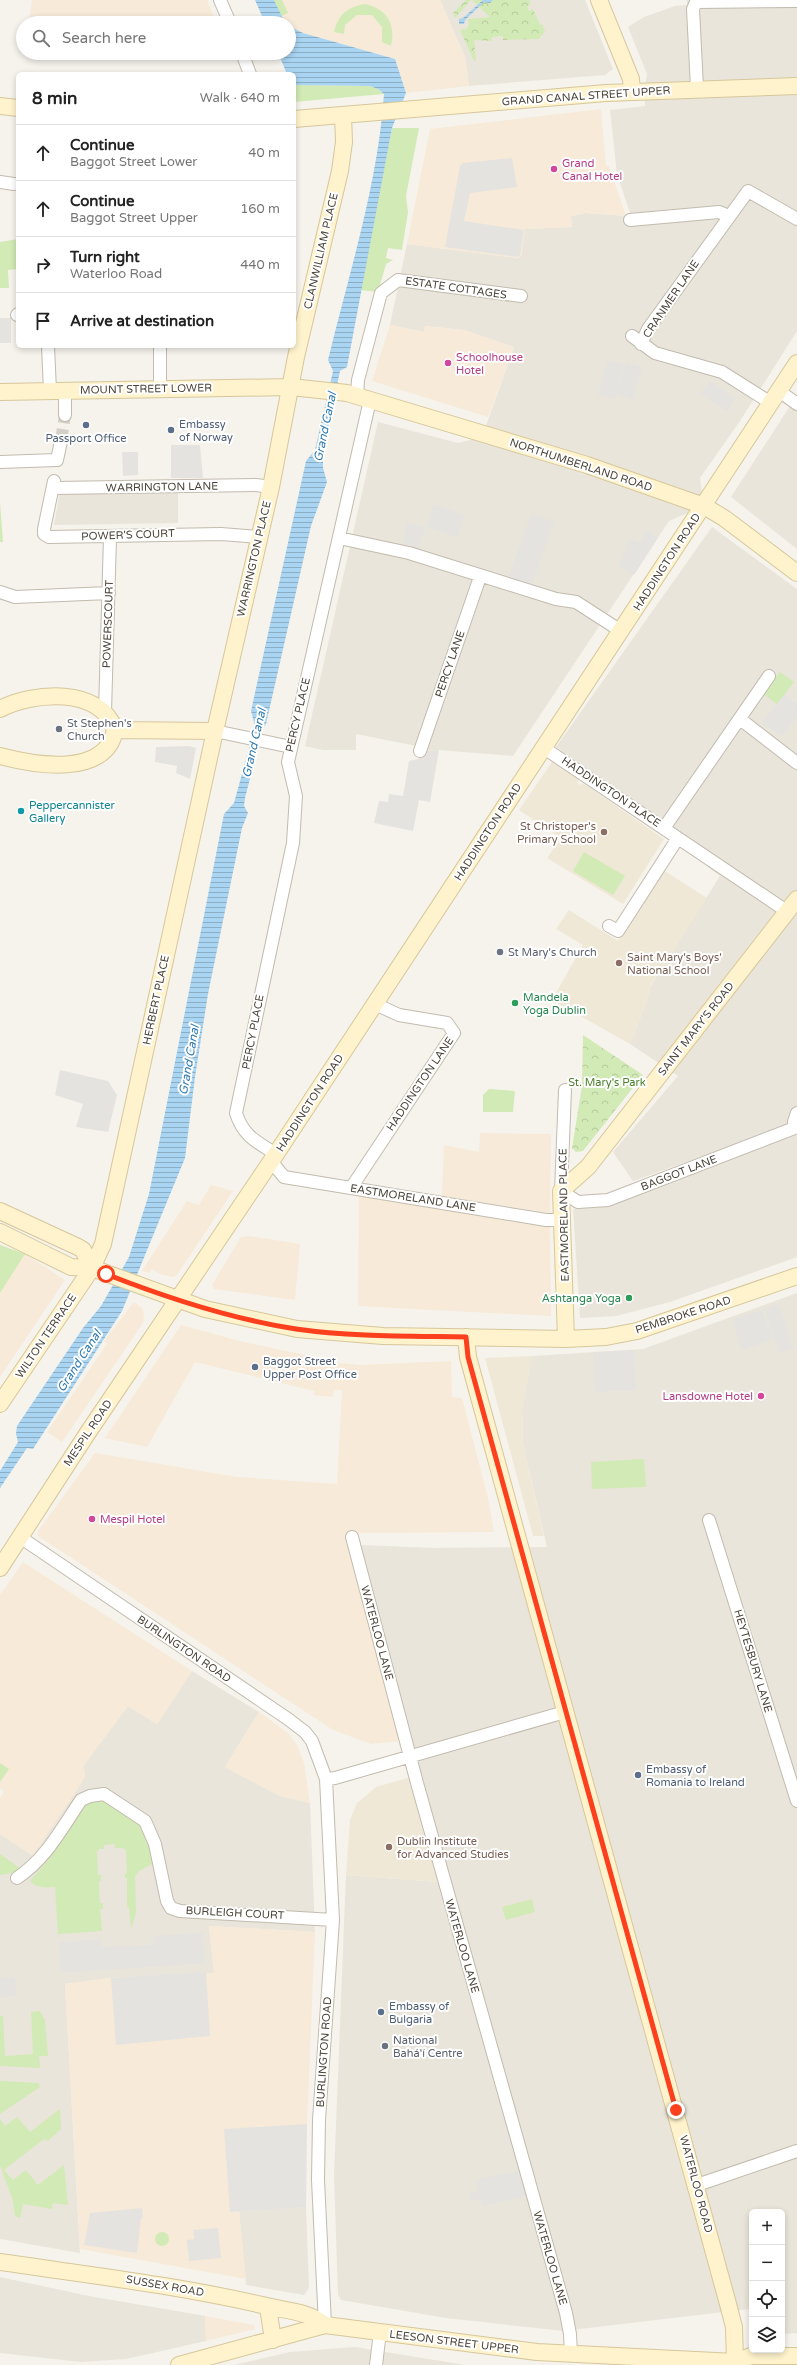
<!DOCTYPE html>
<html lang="en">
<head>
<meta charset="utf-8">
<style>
	body { margin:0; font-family:"Varela Round",sans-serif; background:#f6f6f6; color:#222 }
	.controls { position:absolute; right:12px; bottom:12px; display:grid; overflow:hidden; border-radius:6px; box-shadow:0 2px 6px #0003 }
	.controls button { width:36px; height:36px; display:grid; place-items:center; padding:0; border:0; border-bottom:1px solid #e0e0e0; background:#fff; color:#222; font:20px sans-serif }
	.stop { position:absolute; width:12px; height:12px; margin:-9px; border:3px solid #fc3f1d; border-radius:50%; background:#fff }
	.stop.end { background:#fc3f1d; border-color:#fff; box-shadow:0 1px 4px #0008 }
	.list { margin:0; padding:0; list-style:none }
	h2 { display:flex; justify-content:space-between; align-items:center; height:52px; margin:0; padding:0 16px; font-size:17px }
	h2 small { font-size:13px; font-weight:400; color:#767676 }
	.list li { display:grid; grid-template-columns:26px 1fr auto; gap:12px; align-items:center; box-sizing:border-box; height:56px; padding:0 16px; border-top:1px solid #e0e0e0 }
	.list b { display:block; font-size:15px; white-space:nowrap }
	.list p { margin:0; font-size:13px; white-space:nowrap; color:#767676 }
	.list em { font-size:13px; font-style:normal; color:#767676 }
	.icon { flex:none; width:22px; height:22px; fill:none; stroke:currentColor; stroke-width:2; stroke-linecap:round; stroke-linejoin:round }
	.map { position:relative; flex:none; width:797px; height:2365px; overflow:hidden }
	.search { position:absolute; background:#fff; box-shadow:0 2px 6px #0003; left:16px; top:16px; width:280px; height:44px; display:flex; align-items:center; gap:10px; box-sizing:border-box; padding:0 14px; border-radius:22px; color:#767676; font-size:15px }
	.panel { position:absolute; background:#fff; box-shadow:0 2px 6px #0003; left:16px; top:72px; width:280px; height:276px; border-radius:6px }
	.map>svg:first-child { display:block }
</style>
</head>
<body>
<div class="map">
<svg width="797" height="2365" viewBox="0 0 797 2365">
	<defs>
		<pattern id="park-crowns" width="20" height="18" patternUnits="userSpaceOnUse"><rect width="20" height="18" fill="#d2eab5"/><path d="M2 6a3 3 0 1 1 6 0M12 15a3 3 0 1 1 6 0" fill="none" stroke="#b6ca9c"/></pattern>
		<pattern id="water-rules" width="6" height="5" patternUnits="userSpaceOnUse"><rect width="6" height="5" fill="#a9d4f2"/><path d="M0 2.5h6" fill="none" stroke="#8caec5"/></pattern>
	</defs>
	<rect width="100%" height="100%" fill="#f6f3ec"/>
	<path fill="#eae5da" d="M440,0H585L613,69L605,75L469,86L465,57Z
		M687,0H797V331L740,421L700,478L704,506L669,521L513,756L439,750L426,751L416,746L356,734V750H323L305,746L378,422L458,443L482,437L514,347L464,330L425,326L424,332L390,325L407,244L517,258L521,256L525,229L572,227L571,216L585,213L627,216L630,213L617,174L610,110L645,106L644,92L647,74L628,27L644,17L675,6L687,5Z
		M790,406L797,411V549L731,497Z
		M60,491H178V523L54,525Z
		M712,527L797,589V1120L742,1142L633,1181L613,1152L678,1076L630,1044L649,995L650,987L720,876L709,868L656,815L556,747Z
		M797,1132V1257L670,1302L616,1316L580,1318L573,1209L608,1206L618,1203Z
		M797,1293V2333L782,2334V2212H752V2318L749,2309L563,2331L446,2318L341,2300L338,2295L334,2175L346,1875L438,1882L448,1881L361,1545L433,1548L547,1547L523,1445L522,1408L532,1356L643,1349Z
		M192,1671L259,1712L225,1767L280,1796L310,1803L315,1932L209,1926L214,1973L111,1978L65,1984L80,2253L0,2239V1834L33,1855L85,1776L83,1766L128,1706L157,1724Z
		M306,2207L309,2288L304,2295L246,2285L239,2211Z
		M0,2277L89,2296L205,2316L206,2341L126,2359L81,2362L0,2353Z
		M355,2347L465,2365H234L290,2352Z"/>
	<path fill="#f7ead8" d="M32,0H207L216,23H29Z
		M274,0H440L465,57L469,86L406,93L395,59L303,33L289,26V23H285Z
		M601,109L606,166H609L626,216L585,213L571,216L572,227L525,229L521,256L517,258L407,244L430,129Z
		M390,325L424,332L425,326L464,330L514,347L488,417L372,381Z
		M480,1133L551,1134L550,1213L442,1196L444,1145L479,1152Z
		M211,1185L233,1191L177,1275L172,1277L160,1274L152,1269L149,1273L142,1271L187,1201L199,1205Z
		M359,1194L550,1227L551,1316L358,1306Z
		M249,1236L300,1244L295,1300L214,1289L212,1285L241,1237Z
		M0,1245L25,1254L65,1280L0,1377Z
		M134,1302L142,1308L144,1313L143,1323L62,1442L47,1432L107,1344L104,1341Z
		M181,1325L243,1342L310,1356V1360L361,1365L451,1361L452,1397L462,1398L488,1498L494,1532L360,1533L349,1543L399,1741L371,1744L333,1730L38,1536V1531L95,1453L237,1477L337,1484L342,1390H334L333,1397L314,1395V1391L195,1362L147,1447L105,1438Z
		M23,1562L192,1671L157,1724L128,1706L83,1766L85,1776L81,1784L33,1856L0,1834V1798L4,1791L0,1788V1595Z
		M259,1712L288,1733L297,1745L304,1763L310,1803L280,1796L225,1767Z
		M209,1926L315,1932L307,2124L306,2207L239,2211L246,2279L80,2249L65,1984L111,1978L214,1973Z
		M205,2316L254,2325L255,2329L206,2341Z"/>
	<path fill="#efe8d6" d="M552,762L579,780L577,783L581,785L583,783L664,839L623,904L547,858L561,838L519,810Z
		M663,870L707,898L650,986L649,995L630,1044L552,1000L583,945L556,929L569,910L618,941Z
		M532,1356L522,1408L523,1445L544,1536H533L485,1358Z
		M411,1777L438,1882L346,1875L350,1820L357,1803L376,1787Z"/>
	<path fill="#d2eab5" d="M274,0H282L288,13L281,16Z
		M365,4C387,9 396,24 391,46L382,42V27L372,15H357L345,25L344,34L334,32C338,15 347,7 365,4Z
		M294,85L370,86L378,89L384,94L294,102Z
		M392,128H419L406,196L408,212L402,250L388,248L386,258L393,260L386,264L378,292L360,290Z
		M18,239V269L8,270L9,288H0V242Z
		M0,502L3,542H0Z
		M780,672L794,682L777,704L763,694Z
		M584,852L625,876L613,895L573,871Z
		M489,1089L515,1091L513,1112H483V1095Z
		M0,1245L25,1254L0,1293Z
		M644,1459L646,1487L592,1489L591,1462Z
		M0,1763L9,1769L0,1782Z
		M99,1800C127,1807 157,1833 152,1864L139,1871L135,1877L136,1913L131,1929L129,1907H127V1878H125V1873H127L126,1850L123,1848H115L114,1844L104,1845V1849H99L97,1852L98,1875H101V1881H99L100,1903H103V1909H100L102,1931L58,1934L55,1887C46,1888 36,1888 30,1881L48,1860L84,1803Z
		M0,1854L24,1871L0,1875Z
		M532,1899L535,1912L506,1920L502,1907Z
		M40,2011L45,2020L48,2056H39L40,2068L0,2066V2016H3L5,2056L33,2054L31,2012Z
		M0,2081L38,2083L40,2087L0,2114Z
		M60,2109L61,2129L48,2141L44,2139L4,2170L13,2180L26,2170L38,2185L64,2165L68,2205L53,2203L52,2209L23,2204L20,2218L15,2216L13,2201L0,2165V2119L5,2126L17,2117L30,2132Z
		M155 2239a7 7 0 1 1 14 0a7 7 0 1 1-14 0Z"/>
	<path fill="url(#park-crowns)" d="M466,0H471L455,18L453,13Z
		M472,0H529L531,4L527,6L529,11L533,9L540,25L542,24L545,31L539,39L503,40V36L492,37V41L474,40L476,60L474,61L460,30L466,29L469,25L468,19L490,17Z
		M583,1035L643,1075L583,1151L576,1152L572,1148L582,1086Z"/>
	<path fill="#e5e3e0" d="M512,158L517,187L470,193L464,221L524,230L520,255L517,257L445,247L460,166L463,163Z
		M0,318H11V343H0Z
		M608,360L624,364L616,394L626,362L643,367L632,400L616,395L614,399L598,395Z
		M709,381L735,398L727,411L700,394Z
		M171,445H200L203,478H171Z
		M122,452H138V475L123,476Z
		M433,504L465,515L457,537L426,527L418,548L403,543L407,522L426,527Z
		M531,514L554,521L532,585L508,579Z
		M646,530L658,538L634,575L619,566L630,539L641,543Z
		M785,694L797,703V717L782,737L762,722Z
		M189,746L196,748L190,779L176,773L177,766L155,762L156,747Z
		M439,750L430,802L419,800L413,831L374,823L379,801L388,802L389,794L403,796L409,761L418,759L426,751Z
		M60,1070L108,1081L117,1095L108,1132L76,1127L83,1104L55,1095Z
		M779,1304L794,1348L779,1353L764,1309Z
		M762,1310L773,1339L742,1350L732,1320Z
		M634,1350L636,1390L595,1392L593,1352Z
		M202,1933L205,1963L61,1973L59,1942L101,1939L102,1947L153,1945V1936Z
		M206,1972L210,2036L116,2045L111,1978Z
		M15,1977L17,1996L0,1997V1978Z
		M307,2124L306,2207L230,2212L224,2129Z
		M518,2171L526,2196L482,2206L480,2199L471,2201L469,2193L478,2191L476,2180Z
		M142,2208L143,2218H141L137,2253L84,2245L90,2213Z
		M218,2228L221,2258L189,2261L187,2240L194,2239L193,2230Z"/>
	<path fill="url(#water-rules)" d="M255,0H274L285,23H265Z
		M483,0H493L490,3L484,2L465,20L464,24H459V19L463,18Z
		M289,26L303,33L395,59L406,93L392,128L347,367L340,371L323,452V468L327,482L311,526L266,724L263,728L245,798L244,806L248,813L242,828L208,994L195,1077L185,1158L122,1311L33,1449L27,1448L0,1488V1471L18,1442L16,1434L17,1426L83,1328L101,1306L129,1257L149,1194L224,814L234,803L255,726L251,711L306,461L315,450L333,371L328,360C349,273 378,184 384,94L378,89L370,86L294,85V74H287L278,53H289Z"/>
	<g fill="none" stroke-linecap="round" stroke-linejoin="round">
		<path stroke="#d4d0c8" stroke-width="12" stroke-dasharray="12 6" stroke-linecap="butt" d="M61,441L65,415"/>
		<defs>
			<path id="street" d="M220,0L230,23
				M242,53L250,74
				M697,88L693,9L696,2L797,1
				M0,182L14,184
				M630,220L719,212L729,216
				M17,315L18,314
				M632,336L655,353L722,372L771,403
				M641,344L648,329L748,191L797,219
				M48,346L50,391
				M160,346V389
				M779,391L797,404
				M357,396L358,380L381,293L398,280L521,296
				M65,415V391
				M0,462L57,460L61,441
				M54,481L44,529V534L49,537L221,534L259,537
				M53,488L256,485L271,487
				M339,538L409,553L556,599L576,602L621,631
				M0,592L15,597L109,593
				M105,712L110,537
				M740,719L797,763
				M215,731L291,747
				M544,748L788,912
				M420,751L480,577
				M664,828L769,676
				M609,926L618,931L678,838
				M565,1090L561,1191L578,1202L608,1200L797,1127
				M796,1127L794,1122L797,1113
				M276,1154C257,1142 243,1136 236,1113L293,843L296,796L288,762L370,400
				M271,1161L284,1177L546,1220H562
				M351,1188L454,1033L447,1023L399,1015L375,1004
				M709,1520L797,1801
				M20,1537L288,1719L305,1732L312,1741L326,1779L333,1920L319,2120L318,2180L325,2325
				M352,1537L417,1783L566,2313L570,2334L571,2354
				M326,1779L335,1778L565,1712
				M17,1878C46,1859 62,1828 81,1800L90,1796L104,1794L145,1821L155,1844L167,1901L171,1908L180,1911L333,1920
				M697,2185L797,2151
				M376,2365L380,2332"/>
			<path id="secondary" d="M599,0L631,79L632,92
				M0,106L18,108
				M294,119L606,93L797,86
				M0,392L291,387L347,393L587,465L704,506L724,518L797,573
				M0,709C33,692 100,686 115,730C106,778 34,765 0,756
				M115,730L215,731
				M0,1211L78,1247L83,1250L92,1268
				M0,1232L71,1267L92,1268L205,1309L297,1329L383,1336L566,1339L606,1337L637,1331L797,1276
				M466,1337L468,1357L728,2304L734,2327L735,2362
				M566,1339L561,1191L588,1167L797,899
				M0,1404L92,1268L103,1244L215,731L271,487L296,357L340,171L344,142L343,115
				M0,1568L87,1434L276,1154L797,363
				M0,2262C88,2275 175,2285 262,2305C285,2311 306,2310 325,2325
				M268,2307L273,2340
				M735,2362L751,2356H797
				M179,2365L325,2325L537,2352L735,2362L740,2365"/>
		</defs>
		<use href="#street" stroke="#c2bbae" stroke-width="14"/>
		<use href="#secondary" stroke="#d6c79b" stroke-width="18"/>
		<use href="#street" stroke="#fff" stroke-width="12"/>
		<use href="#secondary" stroke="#fff3cd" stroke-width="16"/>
	</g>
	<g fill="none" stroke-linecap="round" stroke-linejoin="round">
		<path stroke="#fc3f1d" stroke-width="5" d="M106,1274C167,1298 231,1319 296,1329C352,1337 410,1336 466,1337L468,1357L676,2110"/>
	</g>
	<g fill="#d1479c" stroke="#fff" stroke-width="1.5">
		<circle cx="554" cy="169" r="4"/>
		<circle cx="448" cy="363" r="4"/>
		<circle cx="761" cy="1396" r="4"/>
		<circle cx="92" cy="1519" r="4"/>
	</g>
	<g fill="#5c6f8a" stroke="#fff" stroke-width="1.5">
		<circle cx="86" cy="425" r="4"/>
		<circle cx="171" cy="430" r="4"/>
		<circle cx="255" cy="1367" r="4"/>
		<circle cx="638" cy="1775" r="4"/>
		<circle cx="381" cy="2012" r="4"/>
	</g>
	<g fill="#6b7280" stroke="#fff" stroke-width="1.5">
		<circle cx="59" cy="729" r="4"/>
		<circle cx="500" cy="952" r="4"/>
		<circle cx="385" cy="2046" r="4"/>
	</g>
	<circle fill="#0f9aa8" stroke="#fff" stroke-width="1.5" cx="21" cy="811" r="4"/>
	<g fill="#8d6e63" stroke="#fff" stroke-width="1.5">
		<circle cx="604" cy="832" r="4"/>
		<circle cx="619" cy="963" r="4"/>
		<circle cx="389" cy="1847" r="4"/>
	</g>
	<g fill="#2e9e5b" stroke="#fff" stroke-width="1.5">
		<circle cx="515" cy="1003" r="4"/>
		<circle cx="629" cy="1298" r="4"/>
	</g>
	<g text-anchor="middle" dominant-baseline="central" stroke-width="4" stroke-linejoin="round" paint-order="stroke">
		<g font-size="11" fill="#4b4439" stroke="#fff">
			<text transform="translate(586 96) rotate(-4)">GRAND CANAL STREET UPPER</text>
			<text transform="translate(321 251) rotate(-77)">CLANWILLIAM PLACE</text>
			<text transform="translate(456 288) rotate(8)">ESTATE COTTAGES</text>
			<text transform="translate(671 299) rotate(-56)">CRANMER LANE</text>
			<text transform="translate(146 389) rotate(-1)">MOUNT STREET LOWER</text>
			<text transform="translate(581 465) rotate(18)">NORTHUMBERLAND ROAD</text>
			<text transform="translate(162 487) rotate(-1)">WARRINGTON LANE</text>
			<text transform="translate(128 535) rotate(-2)">POWER'S COURT</text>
			<text transform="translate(254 559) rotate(-77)">WARRINGTON PLACE</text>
			<text transform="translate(667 562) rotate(-57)">HADDINGTON ROAD</text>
			<text transform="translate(108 624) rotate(-88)">POWERSCOURT</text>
			<text transform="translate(450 664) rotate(-71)">PERCY LANE</text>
			<text transform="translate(298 715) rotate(-77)">PERCY PLACE</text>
			<text transform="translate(611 792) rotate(34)">HADDINGTON PLACE</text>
			<text transform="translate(488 832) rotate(-57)">HADDINGTON ROAD</text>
			<text transform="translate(156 1000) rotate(-78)">HERBERT PLACE</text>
			<text transform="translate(696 1029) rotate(-52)">SAINT MARY'S ROAD</text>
			<text transform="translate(253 1032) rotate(-79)">PERCY PLACE</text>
			<text transform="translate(420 1084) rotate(-56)">HADDINGTON LANE</text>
			<text transform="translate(310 1103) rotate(-57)">HADDINGTON ROAD</text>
			<text transform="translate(679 1173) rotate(-21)">BAGGOT LANE</text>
			<text transform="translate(413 1198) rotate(9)">EASTMORELAND LANE</text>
			<text transform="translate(564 1215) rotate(-91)">EASTMORELAND PLACE</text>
			<text transform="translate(683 1315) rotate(-18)">PEMBROKE ROAD</text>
			<text transform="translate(46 1336) rotate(-56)">WILTON TERRACE</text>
			<text transform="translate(88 1433) rotate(-56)">MESPIL ROAD</text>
			<text transform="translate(377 1633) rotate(75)">WATERLOO LANE</text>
			<text transform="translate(184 1649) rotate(34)">BURLINGTON ROAD</text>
			<text transform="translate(753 1661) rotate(73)">HEYTESBURY LANE</text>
			<text transform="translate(235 1913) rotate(3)">BURLEIGH COURT</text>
			<text transform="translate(462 1946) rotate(74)">WATERLOO LANE</text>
			<text transform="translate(324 2052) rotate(-86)">BURLINGTON ROAD</text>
			<text transform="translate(696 2184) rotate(75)">WATERLOO ROAD</text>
			<text transform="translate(550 2258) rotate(74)">WATERLOO LANE</text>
			<text transform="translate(165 2286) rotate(10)">SUSSEX ROAD</text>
			<text transform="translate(454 2342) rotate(7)">LEESON STREET UPPER</text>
		</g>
		<g font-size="11" fill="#b23c85" stroke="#fff" text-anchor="start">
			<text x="562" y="163">Grand<tspan x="562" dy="13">Canal Hotel</tspan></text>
			<text x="456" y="357">Schoolhouse<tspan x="456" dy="13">Hotel</tspan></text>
			<text x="753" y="1396" text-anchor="end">Lansdowne Hotel</text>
			<text x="100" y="1519">Mespil Hotel</text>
		</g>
		<g font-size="11" fill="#4e5e75" stroke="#fff" text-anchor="start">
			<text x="179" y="424">Embassy<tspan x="179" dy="13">of Norway</tspan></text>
			<text x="86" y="438" text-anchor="middle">Passport Office</text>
			<text x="263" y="1361">Baggot Street<tspan x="263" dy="13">Upper Post Office</tspan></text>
			<text x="646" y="1769">Embassy of<tspan x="646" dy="13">Romania to Ireland</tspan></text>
			<text x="389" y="2006">Embassy of<tspan x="389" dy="13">Bulgaria</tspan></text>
		</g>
		<g font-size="11" fill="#5b616d" stroke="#fff" text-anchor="start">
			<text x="67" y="723">St Stephen's<tspan x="67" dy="13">Church</tspan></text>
			<text x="508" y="952">St Mary's Church</text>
			<text x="393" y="2040">National<tspan x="393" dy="13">Bahá'í Centre</tspan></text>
		</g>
		<g font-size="11" fill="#0d838f" stroke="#fff" text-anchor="start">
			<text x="29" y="805">Peppercannister<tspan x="29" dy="13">Gallery</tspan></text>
		</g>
		<g font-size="11" fill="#785e54" stroke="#fff" text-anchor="start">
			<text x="596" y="826" text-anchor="end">St Christoper's<tspan x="596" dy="13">Primary School</tspan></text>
			<text x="627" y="957">Saint Mary's Boys'<tspan x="627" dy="13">National School</tspan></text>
			<text x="397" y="1841">Dublin Institute<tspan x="397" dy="13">for Advanced Studies</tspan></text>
		</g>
		<g font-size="11" fill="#27864d" stroke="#fff" text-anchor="start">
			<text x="523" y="997">Mandela<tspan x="523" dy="13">Yoga Dublin</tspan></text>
			<text x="621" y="1298" text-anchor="end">Ashtanga Yoga</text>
		</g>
		<g font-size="11" fill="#4a7f2a" stroke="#fff">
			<text x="607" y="1082">St. Mary's Park</text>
		</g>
		<g font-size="12" font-style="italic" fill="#2e7ab2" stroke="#fff">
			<text transform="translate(325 427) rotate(-78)">Grand Canal</text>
			<text transform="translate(254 743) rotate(-77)">Grand Canal</text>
			<text transform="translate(189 1060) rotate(-80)">Grand Canal</text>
			<text transform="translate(79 1361) rotate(-57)">Grand Canal</text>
		</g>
	</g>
</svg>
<div class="controls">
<button>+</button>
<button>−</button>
<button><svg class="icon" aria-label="locate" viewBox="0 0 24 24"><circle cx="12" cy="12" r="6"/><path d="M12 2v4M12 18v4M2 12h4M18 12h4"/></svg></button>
<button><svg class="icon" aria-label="layers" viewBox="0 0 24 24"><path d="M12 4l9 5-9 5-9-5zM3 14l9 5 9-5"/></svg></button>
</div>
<div class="stop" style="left:106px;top:1274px"></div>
<div class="stop end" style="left:676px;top:2110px"></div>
<div class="search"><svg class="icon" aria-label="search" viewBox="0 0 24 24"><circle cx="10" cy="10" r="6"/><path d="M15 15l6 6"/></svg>Search here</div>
<section class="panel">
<h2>8 min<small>Walk · 640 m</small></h2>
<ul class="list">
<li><svg class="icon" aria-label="ahead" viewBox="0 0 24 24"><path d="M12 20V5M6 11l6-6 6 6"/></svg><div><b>Continue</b><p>Baggot Street Lower</p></div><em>40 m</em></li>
<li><svg class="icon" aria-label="ahead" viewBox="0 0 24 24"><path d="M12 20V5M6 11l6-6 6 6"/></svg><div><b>Continue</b><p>Baggot Street Upper</p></div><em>160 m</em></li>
<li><svg class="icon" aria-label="right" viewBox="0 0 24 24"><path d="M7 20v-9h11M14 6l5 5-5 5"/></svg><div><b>Turn right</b><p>Waterloo Road</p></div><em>440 m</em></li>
<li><svg class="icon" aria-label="arrive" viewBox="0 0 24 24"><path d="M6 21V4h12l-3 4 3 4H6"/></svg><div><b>Arrive at destination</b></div></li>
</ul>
</section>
</div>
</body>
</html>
